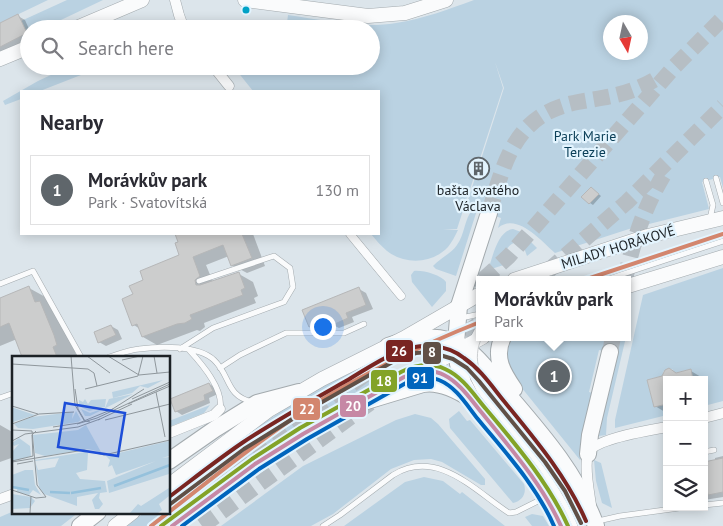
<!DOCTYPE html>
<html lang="en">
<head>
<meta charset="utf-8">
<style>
	body { margin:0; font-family:"PT Sans",sans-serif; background:#f2f2f3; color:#2b2b33 }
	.controls { position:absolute; right:15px; bottom:15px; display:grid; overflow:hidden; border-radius:0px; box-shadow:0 2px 12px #0003 }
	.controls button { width:45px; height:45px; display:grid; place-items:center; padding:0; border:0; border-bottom:1px solid #e1e1e2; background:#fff; color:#2b2b33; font:25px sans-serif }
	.compass { position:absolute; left:603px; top:15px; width:45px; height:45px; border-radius:50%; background:#fff; box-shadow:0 2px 12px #0003; rotate:171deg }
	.you { position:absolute; left:322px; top:326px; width:18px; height:18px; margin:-12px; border:4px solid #fff; border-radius:50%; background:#1a73e8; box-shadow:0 0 0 8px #1a73e833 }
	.badge { display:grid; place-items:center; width:32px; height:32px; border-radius:50%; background:#5f666b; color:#fff; font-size:16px; font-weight:700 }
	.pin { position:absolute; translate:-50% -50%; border:2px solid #fff; box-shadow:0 1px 5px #0006 }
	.popup { position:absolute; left:476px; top:276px; width:155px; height:65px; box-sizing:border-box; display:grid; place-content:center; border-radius:0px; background:#fff; filter:drop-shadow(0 1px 4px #0005); font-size:16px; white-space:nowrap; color:#7c7c81 }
	.popup b { font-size:19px; color:#2b2b33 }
	.popup::after { content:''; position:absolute; left:50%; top:100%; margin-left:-10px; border:10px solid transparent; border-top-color:#fff }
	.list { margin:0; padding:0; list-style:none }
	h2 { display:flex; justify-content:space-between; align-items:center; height:65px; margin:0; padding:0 20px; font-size:21px }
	h2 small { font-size:16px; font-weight:400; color:#7c7c81 }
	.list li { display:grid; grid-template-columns:32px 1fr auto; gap:15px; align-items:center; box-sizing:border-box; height:70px; margin:0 10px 10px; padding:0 10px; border:1px solid #e1e1e2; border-radius:0px }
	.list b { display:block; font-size:19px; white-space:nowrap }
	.list p { margin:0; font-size:16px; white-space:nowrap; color:#7c7c81 }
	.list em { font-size:16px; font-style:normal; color:#7c7c81 }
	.icon { flex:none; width:28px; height:28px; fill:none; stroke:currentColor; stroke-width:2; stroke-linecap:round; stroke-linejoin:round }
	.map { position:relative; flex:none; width:723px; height:526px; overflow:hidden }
	.search { position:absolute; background:#fff; box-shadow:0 2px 12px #0003; left:20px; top:20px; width:360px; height:55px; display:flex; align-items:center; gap:12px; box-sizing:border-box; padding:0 18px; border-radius:28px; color:#7c7c81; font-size:19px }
	.panel { position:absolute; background:#fff; box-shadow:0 2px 12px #0003; left:20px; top:90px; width:360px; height:145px; border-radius:0px }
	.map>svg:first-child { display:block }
</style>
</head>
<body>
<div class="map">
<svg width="723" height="526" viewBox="0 0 723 526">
	<rect width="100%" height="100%" fill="#dce5eb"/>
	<path fill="#bad2e2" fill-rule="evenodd" d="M0,0H48L0,23Z
		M67,0H103L42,29H29V35L22,38L21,21Z
		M474,0H723V188L720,177L702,182L709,209L629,229L555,253C541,241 517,212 498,228L501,218L477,210L456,276L436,269L433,266C440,258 451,254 457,245C465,234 464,219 473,209L466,206L504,88L495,62L503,88L457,229L443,230H458C455,236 452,242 448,247C432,264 405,265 387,251C381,246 376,240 371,234H379V91H253L233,66H371V29H291L292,24L287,23L288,15C324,20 360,29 396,23C423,19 449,9 474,0ZM610,22H640V52H610Z
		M70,66H104L40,91H21V99L5,105L3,101L38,81Z
		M513,229L521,232L537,248L527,256L523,245C517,241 511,242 507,249L510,263L488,270C493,257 497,231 513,229Z
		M723,268V401L704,406V380H693L691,369L675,373L672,369H667L663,372V376L647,380L654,407L667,404V415L615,428V420L643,295Z
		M414,271C423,270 441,275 446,282V291L432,307L412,282L411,275Z
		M510,337H626L607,418L606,435L599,436L616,354L599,350L589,392L592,393L580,460L517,382L504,359Z
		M370,361L382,384L201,498L163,526H127L145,512H169V494L248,434L280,412L314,391Z
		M210,405L204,413L169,427V421Z
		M459,411L467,421L470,420L524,484C527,494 522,501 513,503L450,428L449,419Z
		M415,414L431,418L438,424L485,479V485H481L442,462L431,459L414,460L391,469L333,514L311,526H221L303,466L396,420Z
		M594,460L601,463L612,508L602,503L596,481Z
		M424,477L443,481L460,494L462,492L505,526H344L405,482Z
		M14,511V512H79L61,526H0V517Z
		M532,514L543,516L549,526H532L525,517Z"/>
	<path fill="#0003" d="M18,16L25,20L29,29V39L0,52V24Z
		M594,190L601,196L593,205L590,203Z
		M183,234H253L265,266L247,273L232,265L229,256L206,265L213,282L239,274L253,282L258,296L254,298L256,303L204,323L205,327L200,331L197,330L157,345L143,337L140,329L134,325V295L145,281L181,256L177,236Z
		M29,288L49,299L53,310L60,314L77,357H24L17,339L0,346V299Z
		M359,289L366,293L373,309L352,317L354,322L339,328L333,325L317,330L310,326Z
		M111,326L118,330L122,339L106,346L99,342Z
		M672,370L677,374L691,371L701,377L702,380H667V412H665L655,406L663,377Z
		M209,384L215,387L218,394L209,398L210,403L182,415L176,411Z
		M704,389L707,402L704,403Z
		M0,425L14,433V457L0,462Z
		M723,456V497L704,500V463L715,461V458Z"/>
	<path fill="#cccdcd" stroke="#b6b7b8" d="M18,14L27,33L0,47V23Z
		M591,187L599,194L589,204L581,197Z
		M175,234H242L252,258L231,266L223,245L193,257L200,276L195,280L196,285H200L239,272L245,288L241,290L243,295L190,315L192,319L185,323L177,324L142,337L137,324L132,326L122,299L133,294L129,286L143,280L140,271L179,255L175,243L178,242Z
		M29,286L35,302L40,301L54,335L57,345L53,347L57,357H22L9,323L0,327V298Z
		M359,287L366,305L346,313L348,318L337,323L331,325L328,321H326L309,327L302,310Z
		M111,325L116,335L98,343L94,332Z
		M669,368L676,373L691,369L693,380H667V404L654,407L647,380L662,376L665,370Z
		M209,383L213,391L204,395L205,400L175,412L170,399Z
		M723,458V492L708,495L707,489H704V462Z"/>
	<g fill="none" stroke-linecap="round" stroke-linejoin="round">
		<path stroke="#b6bec4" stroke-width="16" stroke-dasharray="16 8" stroke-linecap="butt" d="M489,213C505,160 515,114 578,102C612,96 630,95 661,76
			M548,271L627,202L723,106
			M483,280L509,256L675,66L723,18
			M625,280C633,240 645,205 666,171
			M458,303L480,282
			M610,352L613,337
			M426,363L480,323
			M158,526L412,340
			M202,526L371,402"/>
		<defs>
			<path id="service" d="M716,178L723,203
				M706,181L713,205L710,219
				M583,280L723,234
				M605,280L723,241
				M0,284L33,271L81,357
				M461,318L480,314
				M473,338L480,325
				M180,349L213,328L284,302L293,287L290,268L274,256L199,281
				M189,350C202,364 224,389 220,409
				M470,356L472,376L479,390C513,435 554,474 575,526
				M109,357C119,354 129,350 139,349C160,346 198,345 214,360C231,376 225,395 252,402
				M220,368L240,355L286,333H344L364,324
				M0,398L14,393
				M704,452L714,450
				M667,466V471
				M704,505L723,503
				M672,509L686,507
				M598,521L620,516L672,509V507
				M323,526L340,515L393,475C437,448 474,490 509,513L516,512L546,497"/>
			<path id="pedestrian" d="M350,234L401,296"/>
			<path id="minor" d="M175,0L179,15L184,29
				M213,66L229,86
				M704,418L723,413
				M169,433L214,415L220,409
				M0,499L14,494
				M591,505C589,491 584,467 588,454C592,439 651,430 667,427"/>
			<path id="secondary" d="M245,0L368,16L405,13L446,0
				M74,29L142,0
				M0,59L29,47
				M514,280L648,236L723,218
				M628,286L723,257
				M169,485L269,410L322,379L404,338L480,294
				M115,526L133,512
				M175,526L243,473L292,440L483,337"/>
			<path id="primary" d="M459,306L456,343L458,364L463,383L473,401L540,483L549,496L564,526
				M503,337C493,357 503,373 514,389
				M388,346C407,340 428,334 448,340C473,347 488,371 504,390C540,432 577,473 596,526
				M360,403L423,384C440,381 457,390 471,399"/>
			<path id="trunk" d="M459,306L489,213
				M588,454L590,435L610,352
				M169,461L215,429L257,403L299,392
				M80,526L98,512"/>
		</defs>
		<use href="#service" stroke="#a3aaae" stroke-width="6"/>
		<use href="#pedestrian" stroke="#a3aaae" stroke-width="9"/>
		<use href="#minor" stroke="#a3aaae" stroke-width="11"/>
		<use href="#secondary" stroke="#a3aaae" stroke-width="15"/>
		<use href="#primary" stroke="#a3aaae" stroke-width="18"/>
		<use href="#trunk" stroke="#a3aaae" stroke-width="18"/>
		<use href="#service" stroke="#fafbfc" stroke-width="5"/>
		<use href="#pedestrian" stroke="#fafbfc" stroke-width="8"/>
		<use href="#minor" stroke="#fafbfc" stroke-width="10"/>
		<use href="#secondary" stroke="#fafbfc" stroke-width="14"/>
		<use href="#primary" stroke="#fafbfc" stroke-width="16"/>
		<use href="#trunk" stroke="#fafbfc" stroke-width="16"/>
		<path stroke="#cbced0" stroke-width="1" d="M482,337C471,360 481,380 495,399"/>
		<defs>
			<path id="tram-1" d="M584,280L723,234
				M151,526C204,485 256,442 313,405C366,372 422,345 480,322"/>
			<path id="tram-2" d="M161,526L252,459L300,428L401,372C415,365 430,362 445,369C463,377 474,395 486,409C517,446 548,482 568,526"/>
			<path id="tram-3" d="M169,505L244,449L294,418L396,360L416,353L430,352L453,359L467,368L479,381L545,462L565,491L581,523"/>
			<path id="tram-4" d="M172,526L255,464L303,434L404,377C417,372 431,368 444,375C460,383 471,400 482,413C511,449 542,484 561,526"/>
			<path id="tram-5" d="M169,497C193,479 217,460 242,443C275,421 311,401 346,381C372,366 401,343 433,346C444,347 455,351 464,358C480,369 491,385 503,400C534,438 566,475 586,521"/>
			<path id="tram-6" d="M182,526L259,469L307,439L406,383C417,378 428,375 439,380C456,387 466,404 477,418C505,452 536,485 554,526"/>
		</defs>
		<use href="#tram-1" stroke="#e3f4fe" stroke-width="8"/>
		<use href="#tram-2" stroke="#e3f4fe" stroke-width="8"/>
		<use href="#tram-3" stroke="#e3f4fe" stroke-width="8"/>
		<use href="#tram-4" stroke="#e3f4fe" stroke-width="8"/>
		<use href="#tram-5" stroke="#e3f4fe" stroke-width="8"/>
		<use href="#tram-6" stroke="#e3f4fe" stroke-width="8"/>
		<use href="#tram-1" stroke="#d3866e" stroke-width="4"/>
		<use href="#tram-2" stroke="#83a328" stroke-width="4"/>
		<use href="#tram-3" stroke="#605047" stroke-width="4"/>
		<use href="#tram-4" stroke="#c688a5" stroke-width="4"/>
		<use href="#tram-5" stroke="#792522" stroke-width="4"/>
		<use href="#tram-6" stroke="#0065bd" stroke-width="4"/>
	</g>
	<defs>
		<symbol id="building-ring" viewBox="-11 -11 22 22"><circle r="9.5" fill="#e3f4fe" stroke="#5f666b" stroke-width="1.5"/><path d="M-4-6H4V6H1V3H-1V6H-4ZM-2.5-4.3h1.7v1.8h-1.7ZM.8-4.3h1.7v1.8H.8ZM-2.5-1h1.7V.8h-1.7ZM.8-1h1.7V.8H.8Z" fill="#5f666b"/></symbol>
	</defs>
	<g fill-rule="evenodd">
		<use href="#building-ring" x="466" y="156" width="25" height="25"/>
	</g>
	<circle fill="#01a2c6" stroke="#e3f4fe" stroke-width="2" cx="246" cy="10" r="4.5"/>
	<g text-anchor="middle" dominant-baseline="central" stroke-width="4.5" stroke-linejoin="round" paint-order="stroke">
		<g font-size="14" fill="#0a3e57" stroke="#e3f4fe">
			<text x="585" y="136">Park Marie<tspan x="585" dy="16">Terezie</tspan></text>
		</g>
		<g font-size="14" fill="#1c2226" stroke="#e3f4fe">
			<text x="478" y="190">bašta svatého<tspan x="478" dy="16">Václava</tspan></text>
		</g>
		<g font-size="14" fill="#1c2226" stroke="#e3f4fe">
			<text transform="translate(618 247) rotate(-17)">MILADY HORÁKOVÉ</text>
		</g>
	</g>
	<g transform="translate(12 356)">
		<rect width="158" height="158" fill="#dce5eb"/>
		<path d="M151,24L136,32L128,30L120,37L101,42L100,36ZM121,38L78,60H73L69,53L78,57L93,52L97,43ZM73,43L76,48L79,44L94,43L93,51L77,55L67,50V44L71,46ZM0,52H2L23,59L1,66ZM64,55L69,64L66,66L21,73L6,72L2,68L20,61L61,56L60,63ZM74,69L89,96L76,93L33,100L23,97L21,79L66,74ZM7,82L18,90L19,100L0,106V96L7,88L2,90L0,87ZM157,85V100L150,102L157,101V118L97,137L95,125L144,105L104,119L100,109L96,111L98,104L94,100ZM73,96L90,101L76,97L75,114L64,117L68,123L93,125L95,136L88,137L87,142L91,148L87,153H83L80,144L86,137L65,141V150L32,138L27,131L23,104ZM47,102L43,111L26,114L23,105ZM13,114H21L23,129L29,139L21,134L17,139L4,136L6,132L0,131V119ZM157,132V140L147,148L150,154L146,157H118L126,148L129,150ZM0,138L19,141L23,145L18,152L0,153Z" fill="#bad2e2" fill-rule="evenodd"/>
		<path fill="none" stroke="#95c1dc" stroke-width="2.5" d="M102,130L158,109M0,131L17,134M38,136L58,137M59,137L89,132"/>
		<path fill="none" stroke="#8f979c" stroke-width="1" d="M59,0L63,49L73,66M75,0L98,17M96,0L127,19L158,16M142,0L145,17M110,4L128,0M0,8L76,13L82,17L85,30M63,33L66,53L73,65L78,66M73,33L126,20L131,0M144,36L153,81M120,43L158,26M116,48L158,30M0,50L26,58M99,54L132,33M86,64L120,48M93,64L158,48M0,68L27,58L62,56M65,68L85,62L158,28M41,71L67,67L101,53M0,74L20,75L25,129L34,141M0,85L13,78L66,71L88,63M0,105L21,100L20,79L24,75M0,106L72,94L92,99L158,84M5,108L21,105M0,134L24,142L34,141M18,157L19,140"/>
		<path fill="#1d4ed8" fill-opacity="0.15" stroke="#1d4ed8" stroke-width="2.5" d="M53,47L113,57L106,100L46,91Z"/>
		<rect width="158" height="158" fill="none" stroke="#1c2226" stroke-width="2.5"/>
	</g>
	<g stroke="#e3f4fe" stroke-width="2">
		<rect x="385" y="339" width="29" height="24" rx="5" fill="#792522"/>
		<rect x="422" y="341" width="20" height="24" rx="5" fill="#605047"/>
		<rect x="406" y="366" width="29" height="24" rx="5" fill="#0065bd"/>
		<rect x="370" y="369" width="28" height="24" rx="5" fill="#83a328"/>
		<rect x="339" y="394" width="28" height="24" rx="5" fill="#c688a5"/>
		<rect x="292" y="397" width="29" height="24" rx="5" fill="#d3866e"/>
	</g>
	<g font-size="14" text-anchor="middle" font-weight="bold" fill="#fff">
		<text x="399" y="356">26</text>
		<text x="432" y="357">8</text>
		<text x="420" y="383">91</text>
		<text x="384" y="386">18</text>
		<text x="353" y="411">20</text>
		<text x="307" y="414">22</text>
	</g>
</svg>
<div class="controls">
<button>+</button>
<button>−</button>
<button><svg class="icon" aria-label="layers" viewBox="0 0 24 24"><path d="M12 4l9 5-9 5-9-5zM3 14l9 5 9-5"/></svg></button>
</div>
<svg class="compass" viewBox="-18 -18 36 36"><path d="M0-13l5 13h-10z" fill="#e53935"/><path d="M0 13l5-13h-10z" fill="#7c7c81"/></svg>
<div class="you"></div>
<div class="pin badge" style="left:554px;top:376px">1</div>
<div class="popup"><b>Morávkův park</b>Park</div>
<div class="search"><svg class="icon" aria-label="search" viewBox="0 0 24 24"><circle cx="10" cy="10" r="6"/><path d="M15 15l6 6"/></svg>Search here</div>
<section class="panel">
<h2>Nearby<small></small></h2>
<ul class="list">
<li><span class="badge">1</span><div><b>Morávkův park</b><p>Park · Svatovítská</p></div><em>130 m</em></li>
</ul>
</section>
</div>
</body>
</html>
